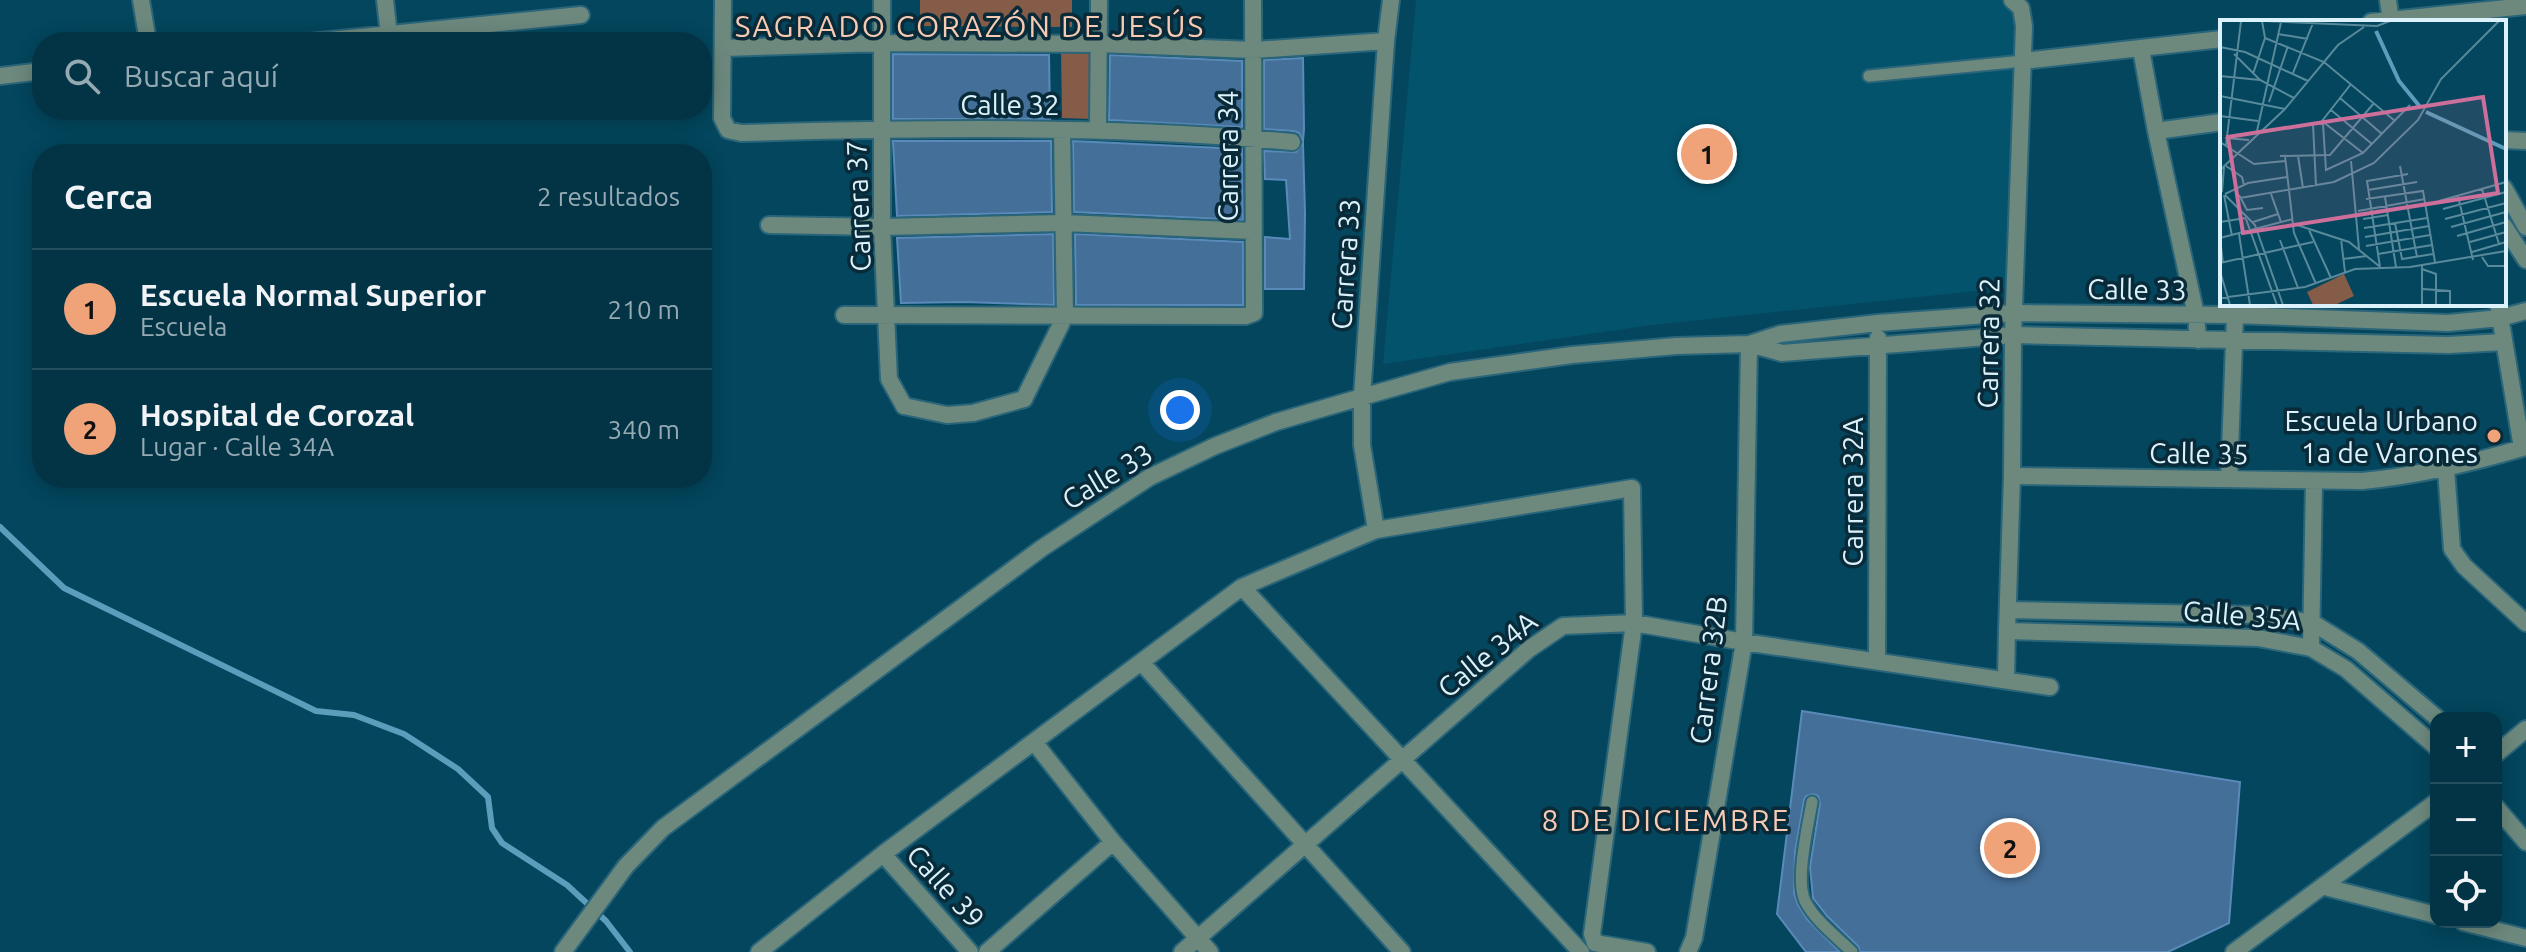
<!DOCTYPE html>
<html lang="es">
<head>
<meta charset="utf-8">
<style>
	body { margin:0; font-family:Ubuntu,sans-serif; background:#0c3c4d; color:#f1f3f6 }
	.controls { position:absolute; right:24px; bottom:24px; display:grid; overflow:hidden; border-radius:16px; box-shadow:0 4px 20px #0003 }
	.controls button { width:72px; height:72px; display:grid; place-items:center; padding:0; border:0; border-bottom:2px solid #234f5f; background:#023446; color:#f1f3f6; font:40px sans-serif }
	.you { position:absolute; left:1180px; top:410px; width:28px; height:28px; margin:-20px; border:6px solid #fff; border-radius:50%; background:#1a73e8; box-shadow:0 0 0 12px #1a73e833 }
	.badge { display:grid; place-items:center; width:52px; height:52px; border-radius:50%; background:#f0a279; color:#111; font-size:26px; font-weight:700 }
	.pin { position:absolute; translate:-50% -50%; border:4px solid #fff; box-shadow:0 2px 8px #0006 }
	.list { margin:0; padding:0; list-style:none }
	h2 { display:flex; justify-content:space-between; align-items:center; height:104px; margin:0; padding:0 32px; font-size:34px }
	h2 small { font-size:26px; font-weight:400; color:#96aab3 }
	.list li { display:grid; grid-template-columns:52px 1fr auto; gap:24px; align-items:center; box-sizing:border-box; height:120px; padding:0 32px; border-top:2px solid #234f5f }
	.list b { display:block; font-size:30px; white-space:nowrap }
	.list p { margin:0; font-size:26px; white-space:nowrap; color:#96aab3 }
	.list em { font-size:26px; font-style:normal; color:#96aab3 }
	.icon { flex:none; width:44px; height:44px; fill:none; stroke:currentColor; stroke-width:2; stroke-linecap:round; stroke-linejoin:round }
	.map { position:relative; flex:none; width:2526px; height:952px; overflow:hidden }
	.search { position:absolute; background:#023446; box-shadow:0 4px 20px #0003; left:32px; top:32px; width:680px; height:88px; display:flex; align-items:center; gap:20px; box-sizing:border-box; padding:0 28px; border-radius:32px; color:#96aab3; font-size:30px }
	.panel { position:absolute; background:#023446; box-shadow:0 4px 20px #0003; left:32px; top:144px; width:680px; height:344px; border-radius:32px }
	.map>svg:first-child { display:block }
</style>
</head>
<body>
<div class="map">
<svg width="2526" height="952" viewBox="0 0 2526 952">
	<rect width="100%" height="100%" fill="#03465d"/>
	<path fill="#04536d" d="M1416,0H2003L2019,19L2005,288L1652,325L1383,364Z"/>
	<path fill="#855c47" d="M920,0H1072V27L920,26Z
		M1091,49V119L1062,118L1061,51Z"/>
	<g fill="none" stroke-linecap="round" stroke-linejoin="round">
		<path stroke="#5b9ebc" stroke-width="6" d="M0,527L64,588L316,711L354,715L404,734L458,769L488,797L492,828L502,843L567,885L606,921L630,952"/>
	</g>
	<path fill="#446f99" stroke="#598ab9" stroke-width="2" d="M893,54L1049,55L1050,119H893Z
		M1110,55L1242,61V127L1109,120Z
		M1303,58L1304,129L1303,141L1299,133L1294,131L1264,129V60Z
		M893,141H1051L1052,212L897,216Z
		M1073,141L1242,149L1243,220L1074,212Z
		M1303,143L1305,213L1304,289H1265V237L1290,239L1286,180L1265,179L1264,151L1296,152Z
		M1053,234L1054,305L964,302L901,303L897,238Z
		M1075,234L1243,242V305H1076Z
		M1802,711L2240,782L2229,923L2168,952H1860L1858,946L1827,916L1813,898L1810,867L1820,803L1818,796L1813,794L1806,796L1804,800L1795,852L1794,893L1798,905L1808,920L1840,952H1806L1777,914Z"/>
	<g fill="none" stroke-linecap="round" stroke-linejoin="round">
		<defs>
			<path id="service" d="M1869,76L2023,61
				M1812,802C1808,826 1795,880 1805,901C1815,921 1837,937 1852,952"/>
			<path id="pedestrian" d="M904,406L947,415L973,413L1024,399"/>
			<path id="minor" d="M141,0L148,42
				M385,0L389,35
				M723,0L722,118L728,130L741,133C925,128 1109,125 1292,142
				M882,0V227L889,379L904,406
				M2388,0L2391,22
				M2371,22L2526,6
				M310,42L581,15
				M723,48L882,43L1099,44L1254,50L1386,41
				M2141,49L2156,131L2196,315L2198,340
				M2023,61L2222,39
				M0,76L42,71
				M1098,130L1099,0
				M2156,131L2222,122
				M2504,140L2526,141
				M2504,188L2526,227
				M769,225L882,227L1064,223L1253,231
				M2504,226L2526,260
				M2498,304L2522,448
				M844,315L1246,316L1254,313L1253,0
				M1750,344L1782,353L2013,335L2448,345L2504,342
				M1024,399L1065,316L1062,130
				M2446,469L2452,549L2464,566L2526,623
				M2012,476L2362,481C2418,476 2472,463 2526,447
				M2229,479L2235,315
				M1376,530L1362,445V397L1386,41L1391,0
				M1242,587L1581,952
				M2311,648L2314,481
				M1877,661L1878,338
				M1141,662L1402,952
				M2006,679L2007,631
				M1034,742L1113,842L1210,952
				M2496,807L2526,842
				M883,854L970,952
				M2325,887L2436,915
				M2463,922L2526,938
				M563,952L626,866L663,828L1042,548L1150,477L1215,446L1276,422L1362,397L1450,372L1572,355L1676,346L1749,344L1780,334L1878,323L2014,313L2235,315L2448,323L2500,318L2526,311
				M759,952L883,854L1242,587L1376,530L1632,488L1634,623L1592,934L1595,943L1647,952
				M987,952L1113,842
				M1182,952L1529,649L1563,626L1634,623L1744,642L2050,687
				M1688,952L1694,938L1744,642L1749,344"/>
			<path id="tertiary" d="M2012,0L2021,8L2024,26L2013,335L2012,476L2007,631L2258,638L2311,648L2346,669L2436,747
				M2009,610L2262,615L2313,623L2358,651L2437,718
				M2496,754L2526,729
				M2234,952L2436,802"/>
		</defs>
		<use href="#service" stroke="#2a6579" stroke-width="15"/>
		<use href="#pedestrian" stroke="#2a6579" stroke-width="20"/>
		<use href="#minor" stroke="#2a6579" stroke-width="20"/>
		<use href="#tertiary" stroke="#2a6579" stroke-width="20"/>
		<use href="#service" stroke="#6d897e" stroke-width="11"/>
		<use href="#pedestrian" stroke="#6d897e" stroke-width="16"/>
		<use href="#minor" stroke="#6d897e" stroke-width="16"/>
		<use href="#tertiary" stroke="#6d897e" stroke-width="16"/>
	</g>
	<circle fill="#f0a279" stroke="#092a38" stroke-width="3" cx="2494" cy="436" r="8"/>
	<g text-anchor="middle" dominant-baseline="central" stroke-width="7" stroke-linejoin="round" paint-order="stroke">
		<g font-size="28" fill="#dbf1fb" stroke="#092a38">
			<text x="1010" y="104">Calle 32</text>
			<text transform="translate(1227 156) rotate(-90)">Carrera 34</text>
			<text transform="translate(858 206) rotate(-92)">Carrera 37</text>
			<text transform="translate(1345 264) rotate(-86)">Carrera 33</text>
			<text transform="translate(2137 289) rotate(1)">Calle 33</text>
			<text transform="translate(1988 343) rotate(-89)">Carrera 32</text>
			<text transform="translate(2199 453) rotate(1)">Calle 35</text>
			<text transform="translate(1107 476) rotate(-31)">Calle 33</text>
			<text transform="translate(1852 492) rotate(-90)">Carrera 32A</text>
			<text transform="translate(2242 615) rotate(5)">Calle 35A</text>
			<text transform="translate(1487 654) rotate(-39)">Calle 34A</text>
			<text transform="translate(1708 670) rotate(-83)">Carrera 32B</text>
			<text transform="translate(946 886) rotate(48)">Calle 39</text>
		</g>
		<g font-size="28" fill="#dbf1fb" stroke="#092a38" text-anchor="end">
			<text x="2478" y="420">Escuela Urbano<tspan x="2478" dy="32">1a de Varones</tspan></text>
		</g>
		<g font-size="30" letter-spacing="2" fill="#f7cab3" stroke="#092a38">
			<text x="970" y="26">SAGRADO CORAZÓN DE JESÚS</text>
			<text x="1666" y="820">8 DE DICIEMBRE</text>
		</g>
	</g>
	<g transform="translate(2220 20)">
		<rect width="286" height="286" fill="#03465d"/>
		<path d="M124,254L134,276L115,285H93L87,272Z" fill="#855c47"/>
		<path fill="none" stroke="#5b9ebc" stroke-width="4" d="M156,11L179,61L201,88M206,92L286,129"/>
		<path fill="none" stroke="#598a9c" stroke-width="2" d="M44,1L157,6L170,1M58,14L88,19M45,18L104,42L175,101M0,27L25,32L88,61M14,34L40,60L74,78M73,53L93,3M33,54L45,18L42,1M0,56L40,60M131,64L102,101L143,133M0,76L65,89M120,78L162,114M49,82L68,26M111,90L152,124M0,96L38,101M37,111L61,2M5,118L29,120M0,122L34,144L65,141M6,125L21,1M60,136L110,135L154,83M65,136L74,213L96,264M78,136L83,168M131,141L139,229M6,146L22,157L24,165M180,146L197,237M0,150L65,89L118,25L144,7M96,166L93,104H103L106,150L143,133L190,85M262,169L279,224M148,170L197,162M2,172L4,147M5,174L28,163L67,157M51,174L61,202M4,175L12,216M5,175L35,205L63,285M19,175L27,190L43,188M238,176L253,240M165,177L176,247M20,178L114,162L154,143L198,100L221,59L279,1M146,179L203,171L215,242M219,181L286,162M223,189L286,172M138,191L205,179M26,199L57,285M143,199L168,195M225,199L286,183M0,202L26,198M33,202L58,194M175,203L182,239L213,234M74,204L129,222L159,246M231,207L286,192M144,208L207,198M89,210L111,258M19,214L30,285M237,216L286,202M145,217L209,206M0,218L73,199M0,218L3,243M121,219L125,252M60,220L78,268M250,222L286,212M146,226L210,215M252,232L286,222M158,234L212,225M262,237L268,246H286M123,239L147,236M0,243L93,222M160,247L147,161L188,154M202,249L216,254V285M0,251L10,285M203,269L230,271V285M0,278L85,267L135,249L190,247L286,231M202,285V245"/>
		<path fill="#cc6f9b" fill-opacity="0.15" stroke="#cc6f9b" stroke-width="4" d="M263,77L278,173L23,213L8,117Z"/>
		<rect width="286" height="286" fill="none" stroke="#dbf1fb" stroke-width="4"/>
	</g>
</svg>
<div class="controls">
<button>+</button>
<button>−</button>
<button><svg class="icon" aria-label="locate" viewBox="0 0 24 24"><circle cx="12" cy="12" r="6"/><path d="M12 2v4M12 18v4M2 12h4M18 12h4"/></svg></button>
</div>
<div class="you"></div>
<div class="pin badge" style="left:1707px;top:154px">1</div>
<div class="pin badge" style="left:2010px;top:848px">2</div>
<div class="search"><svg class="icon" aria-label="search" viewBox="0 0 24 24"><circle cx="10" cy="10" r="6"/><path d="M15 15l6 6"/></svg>Buscar aquí</div>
<section class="panel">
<h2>Cerca<small>2 resultados</small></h2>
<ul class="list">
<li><span class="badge">1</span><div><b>Escuela Normal Superior</b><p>Escuela</p></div><em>210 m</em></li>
<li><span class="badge">2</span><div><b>Hospital de Corozal</b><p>Lugar · Calle 34A</p></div><em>340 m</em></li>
</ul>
</section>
</div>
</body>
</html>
